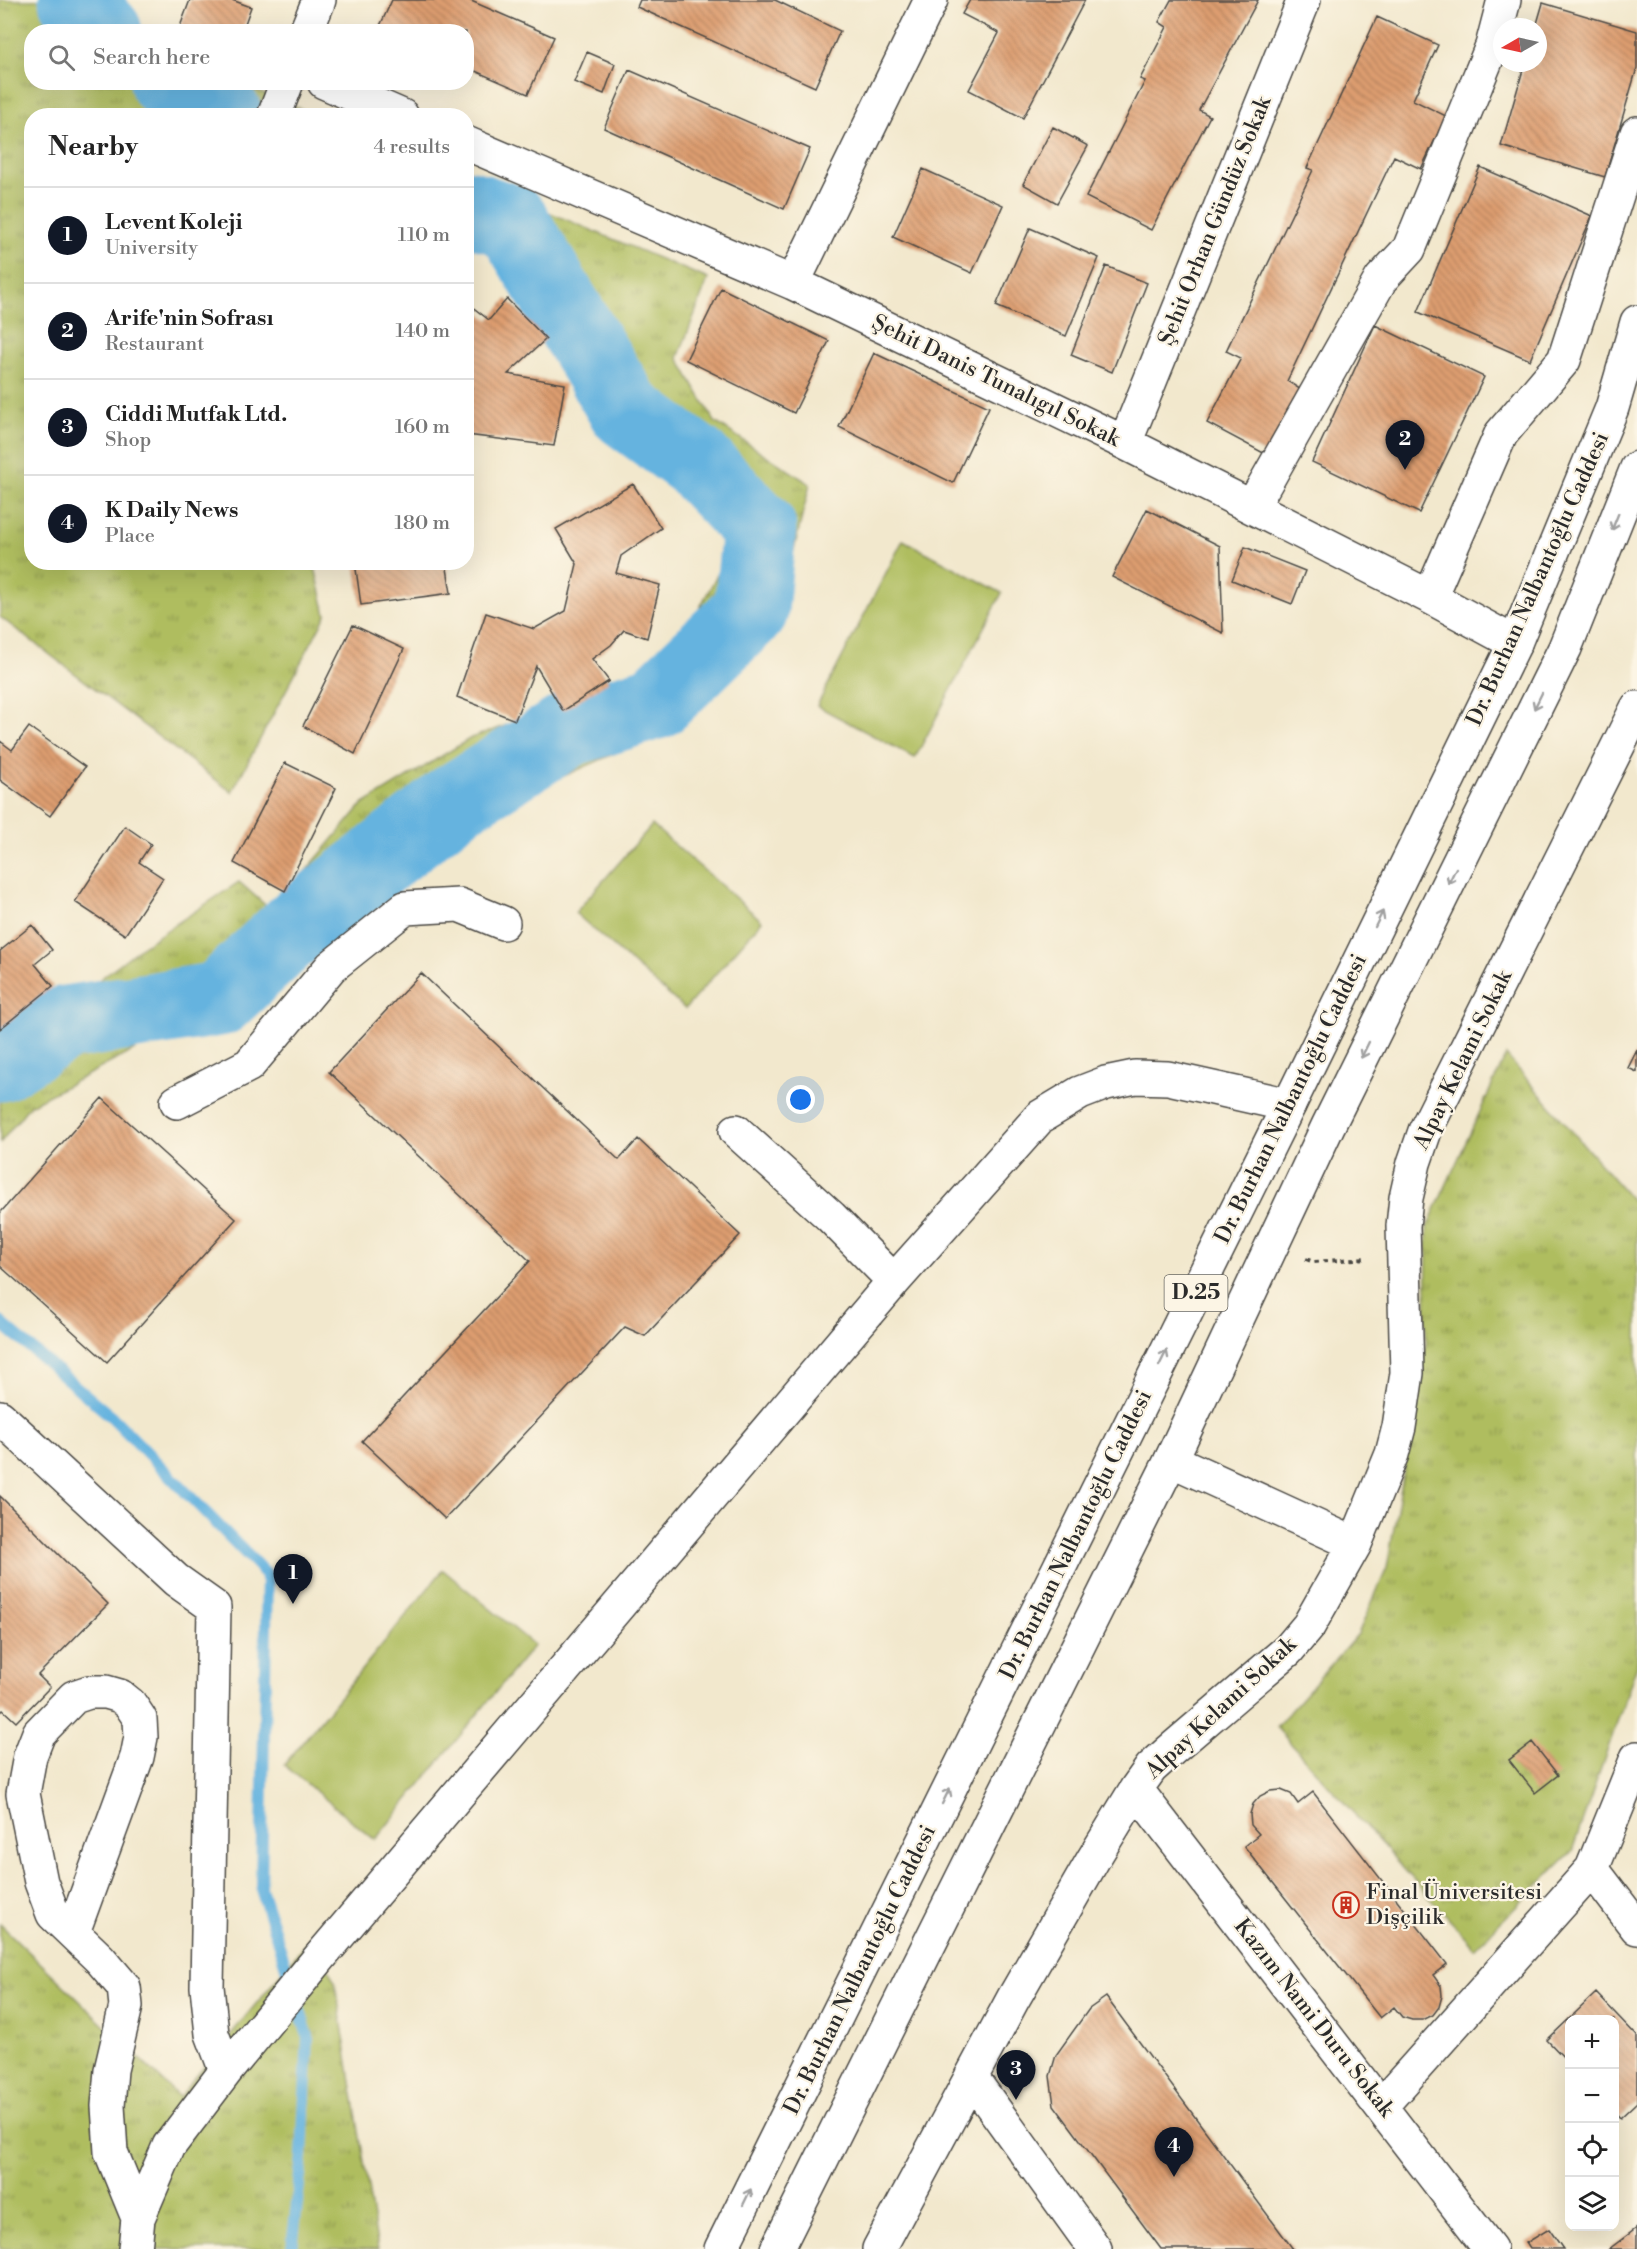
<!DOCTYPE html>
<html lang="en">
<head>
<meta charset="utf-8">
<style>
	body { margin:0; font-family:"Libre Bodoni",serif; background:#f6f6f6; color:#222 }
	.controls { position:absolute; right:18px; bottom:18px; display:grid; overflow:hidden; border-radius:12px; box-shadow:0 6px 24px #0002 }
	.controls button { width:54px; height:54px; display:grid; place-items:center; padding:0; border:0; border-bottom:2px solid #e0e0e0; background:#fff; color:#222; font:30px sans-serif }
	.compass { position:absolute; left:1493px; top:18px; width:54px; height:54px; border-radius:50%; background:#fff; box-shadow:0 6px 24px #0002; rotate:261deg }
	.you { position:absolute; left:801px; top:1100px; width:21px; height:21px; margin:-15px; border:4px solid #fff; border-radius:50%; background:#1a73e8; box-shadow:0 0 0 9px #1a73e833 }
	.badge { display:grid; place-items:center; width:39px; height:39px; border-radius:50%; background:#111827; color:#fff; font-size:20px; font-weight:700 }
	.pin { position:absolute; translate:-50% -50px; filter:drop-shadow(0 2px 3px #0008) }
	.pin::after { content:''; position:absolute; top:32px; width:21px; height:18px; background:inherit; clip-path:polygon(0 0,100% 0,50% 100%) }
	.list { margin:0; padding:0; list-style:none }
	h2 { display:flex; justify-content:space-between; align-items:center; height:78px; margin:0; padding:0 24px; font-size:26px }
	h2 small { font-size:20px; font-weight:400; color:#767676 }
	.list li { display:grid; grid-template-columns:39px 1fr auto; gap:18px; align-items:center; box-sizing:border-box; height:96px; padding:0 24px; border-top:2px solid #e0e0e0 }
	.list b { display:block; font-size:22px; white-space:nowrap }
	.list p { margin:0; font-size:20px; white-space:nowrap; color:#767676 }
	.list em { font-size:20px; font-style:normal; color:#767676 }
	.icon { flex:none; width:33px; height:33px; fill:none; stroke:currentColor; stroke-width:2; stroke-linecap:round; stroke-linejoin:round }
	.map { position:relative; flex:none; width:1637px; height:2249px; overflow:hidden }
	.search { position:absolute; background:#fff; box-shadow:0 6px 24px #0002; left:24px; top:24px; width:450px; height:66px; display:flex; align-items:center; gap:15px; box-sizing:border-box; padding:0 21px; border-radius:24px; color:#767676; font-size:22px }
	.panel { position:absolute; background:#fff; box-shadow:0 6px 24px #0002; left:24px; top:108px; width:450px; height:462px; border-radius:24px }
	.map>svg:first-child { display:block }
</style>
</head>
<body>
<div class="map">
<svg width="1637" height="2249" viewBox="0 0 1637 2249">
	<defs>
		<pattern id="grass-tufts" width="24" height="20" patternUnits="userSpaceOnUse" patternTransform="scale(1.5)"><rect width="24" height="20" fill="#afbd5f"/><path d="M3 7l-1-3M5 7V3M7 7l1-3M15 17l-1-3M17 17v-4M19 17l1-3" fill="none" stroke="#8f9a4f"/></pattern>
		<pattern id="building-back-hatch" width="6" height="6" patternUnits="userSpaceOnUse" patternTransform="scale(1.5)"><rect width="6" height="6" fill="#dd9d70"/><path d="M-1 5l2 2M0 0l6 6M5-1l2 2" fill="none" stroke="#b3805c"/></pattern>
	</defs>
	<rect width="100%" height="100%" fill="#fcf5e5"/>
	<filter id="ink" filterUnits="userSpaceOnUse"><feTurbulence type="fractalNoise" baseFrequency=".0167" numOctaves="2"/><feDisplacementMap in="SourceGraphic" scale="12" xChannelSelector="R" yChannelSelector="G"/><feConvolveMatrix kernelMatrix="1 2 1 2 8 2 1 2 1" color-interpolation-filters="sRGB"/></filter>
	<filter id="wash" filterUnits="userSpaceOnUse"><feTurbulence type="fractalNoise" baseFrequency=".008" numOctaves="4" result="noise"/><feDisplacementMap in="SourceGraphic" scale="24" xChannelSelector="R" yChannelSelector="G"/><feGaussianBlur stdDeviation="1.35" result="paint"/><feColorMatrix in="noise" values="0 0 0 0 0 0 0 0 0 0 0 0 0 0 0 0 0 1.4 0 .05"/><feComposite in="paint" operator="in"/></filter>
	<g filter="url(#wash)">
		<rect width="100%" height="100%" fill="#f2e8cd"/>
		<path fill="url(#grass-tufts)" stroke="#6d7445" stroke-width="1.5" d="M0,0H123L139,27L145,31L32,32V82L237,83L316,115L32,116V562L314,563L326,615L232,792L0,617Z
			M467,178L708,279L678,358L715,422L810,484L783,594L676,726L479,814L417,867L381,884L246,1023L144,1045L30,1105L0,1143V1057L140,948L239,882L272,911L362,805L471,738L628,682L697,613L730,550L716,501L606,431L544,312L487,250L467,244Z
			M1506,1055L1637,1206V1665L1572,1851L1475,1948L1276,1727L1358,1634L1387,1568L1426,1343L1427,1227Z
			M0,1924L179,2097L312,1936L335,1982L378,2249H0Z"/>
		<path fill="#afbd5f" stroke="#6d7445" stroke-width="1.5" d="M903,540L1002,593L915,758L817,706Z
			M652,825L762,921L685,1009L575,913Z
			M443,1570L534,1645L375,1840L284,1765Z"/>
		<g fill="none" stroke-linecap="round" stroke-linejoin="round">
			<path stroke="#65b3df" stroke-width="12" d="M0,1322L113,1418L267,1575L261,1889L308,2036L302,2156L292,2249"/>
			<path stroke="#65b3df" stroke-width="75" d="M76,0L105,32
				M167,82L199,103L226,116
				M0,1064L65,1023L219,999L301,922L454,801L570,729L656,702L751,610L759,528L696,462L626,411L512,222L466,207"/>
		</g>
		<g id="blocks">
			<path fill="url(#building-back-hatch)" d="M190,0H232L251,7L242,32H178Z
				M392,0H469L554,37L528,94L466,67V32H387L379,28Z
				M640,0H775L840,31L815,87L637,7Z
				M970,0H1085L1023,118L969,90L999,33L962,14Z
				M1171,0H1258L1199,110L1210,116L1151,230L1086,197L1145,81L1140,79L1167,27L1159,22Z
				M1543,3L1637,31V68L1605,177L1501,146L1525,63H1538V27H1536Z
				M1377,17L1438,45L1413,100L1446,116L1421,169L1394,156L1287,381L1303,391L1269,456L1207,423L1241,358L1226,351L1313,170L1307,168Z
				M587,52L615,64L604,94L574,82Z
				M629,70L810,149L784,209L604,128Z
				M1053,127L1088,146L1057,203L1023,184Z
				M1480,167L1592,216L1530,360L1418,312Z
				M923,169L1003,205L972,273L893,237Z
				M1030,228L1099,258L1066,336L996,306Z
				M1106,266L1147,283L1112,372L1071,355Z
				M721,288L829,341L794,413L686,360Z
				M507,299L546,339L508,374L565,384L554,446L467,435L472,384L466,378V302L489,320Z
				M1375,325L1484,377L1419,513L1312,462Z
				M874,353L989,407L953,483L839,427Z
				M633,484L661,528L621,556L616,573L660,585L647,638L624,630L611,645L592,659L609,681L563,711L536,666L515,720L457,697L486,613L534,629L566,611L577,564L556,529Z
				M1147,509L1220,546L1223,633L1112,577Z
				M1245,547L1305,571L1292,604L1232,580Z
				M355,562H446L451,593L361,605Z
				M353,625L404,649L355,754L303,726Z
				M29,727L85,767L50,816L0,780V741L12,750Z
				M285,763L336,788L285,891L234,863Z
				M125,826L151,844L139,862L163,878L125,935L75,902Z
				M32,925L52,950L35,964L53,986L0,1029V951Z
				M421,973L619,1160L638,1139L740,1235L645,1336L625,1327L445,1519L362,1441L530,1261L329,1072Z
				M1637,1050V1072L1628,1068Z
				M102,1098L236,1219L107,1362L0,1266V1213Z
				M0,1496L108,1604L38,1675L50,1687L16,1722L3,1710L0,1713Z
				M1532,1742L1558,1775L1535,1793L1509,1760Z
				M1281,1790L1291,1794L1298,1804L1313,1792L1447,1964L1433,1975L1441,1986L1442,1996L1439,2007L1433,2015L1423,2020H1412L1402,2017L1394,2007L1380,2018L1244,1846L1259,1834L1251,1825L1250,1814L1253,1804L1260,1796L1270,1791Z
				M1596,1993L1637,2036V2102L1620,2118L1614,2111V2020L1569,2019V2063L1547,2040Z
				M1106,1997L1293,2249H1161L1054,2105L1050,2076L1056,2055L1089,2009Z
				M1637,2228V2249H1609Z
				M1549,2229L1563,2249H1530L1526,2243Z"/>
		</g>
	</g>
	<g filter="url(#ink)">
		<use href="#blocks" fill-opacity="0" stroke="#494743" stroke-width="1.5"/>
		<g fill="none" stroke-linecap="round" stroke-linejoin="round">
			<defs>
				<path id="minor" d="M306,32L319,0
					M324,82L402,116
					M274,116L287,82
					M466,143L793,283L1125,443L1430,597L1515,643
					M793,283L931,0
					M1125,443L1304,0
					M1252,507L1381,279L1409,249L1492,46L1504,0
					M1430,597L1501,434L1564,360L1637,133
					M177,1102L249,1065L331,967L405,908L459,905L503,923
					M736,1131L831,1217L894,1281
					M0,1417L176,1580L214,1607L207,1987L212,2034L226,2071
					M1171,1460L1355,1544
					M1136,1789L1490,2249
					M1592,1869L1637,1928
					M73,1932L137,1757L141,1737L140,1719L130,1704L120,1696L106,1692H89L74,1697L39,1733L30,1756L23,1794L41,1882L53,1914L100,1959L124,1987L126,2006L111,2070L108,2106L111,2152L138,2218
					M971,2077L1095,2249
					M1381,2106L1592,1869L1637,1758
					M135,2249L138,2218L169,2146L226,2071L321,1956L894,1281L1040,1117L1080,1093L1106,1083L1135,1077L1168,1078L1289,1105
					M879,2249L1013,1999L1094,1858L1136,1789L1151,1768L1171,1750L1288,1650L1309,1625L1355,1544L1392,1454L1399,1427L1407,1373L1403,1226L1406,1198L1414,1163L1425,1131L1637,708"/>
				<path id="major" d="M721,2249L1289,1105L1515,643L1612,408L1637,322
					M777,2249L1171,1460L1328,1126L1565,648L1637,468"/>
			</defs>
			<use href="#minor" stroke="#494743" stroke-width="36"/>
			<use href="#major" stroke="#494743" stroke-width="36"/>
			<path stroke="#494743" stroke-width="4" stroke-dasharray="4.5 4.5" stroke-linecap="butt" d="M1306,1259L1314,1262L1367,1258"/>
			<use href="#minor" stroke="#fff" stroke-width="33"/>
			<use href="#major" stroke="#fff" stroke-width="33"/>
		</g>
		<defs><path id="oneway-shaft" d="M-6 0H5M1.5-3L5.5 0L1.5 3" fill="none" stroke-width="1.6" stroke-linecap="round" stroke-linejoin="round" transform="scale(1.5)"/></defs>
		<g stroke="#a0a0a0">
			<use href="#oneway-shaft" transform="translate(1615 522) rotate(112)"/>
			<use href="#oneway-shaft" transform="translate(1538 701) rotate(116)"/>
			<use href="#oneway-shaft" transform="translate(1452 876) rotate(116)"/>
			<use href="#oneway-shaft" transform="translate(1379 919) rotate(-64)"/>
			<use href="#oneway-shaft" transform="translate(1365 1050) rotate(116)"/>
			<use href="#oneway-shaft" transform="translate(1163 1358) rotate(-64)"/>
			<use href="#oneway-shaft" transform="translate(946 1796) rotate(-64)"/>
			<use href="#oneway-shaft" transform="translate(747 2197) rotate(-64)"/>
		</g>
	</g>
	<defs>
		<symbol id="building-ring" viewBox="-11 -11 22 22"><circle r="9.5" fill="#fcf5e5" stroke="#c8321e" stroke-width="1.5"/><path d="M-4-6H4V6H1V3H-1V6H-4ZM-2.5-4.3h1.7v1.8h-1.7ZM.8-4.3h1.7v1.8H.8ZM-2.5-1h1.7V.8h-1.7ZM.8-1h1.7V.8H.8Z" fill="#c8321e"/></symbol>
	</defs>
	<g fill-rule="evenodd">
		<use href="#building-ring" x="1331" y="1890" width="30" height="30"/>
	</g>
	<g text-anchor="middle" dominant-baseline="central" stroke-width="4.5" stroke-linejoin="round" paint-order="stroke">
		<rect fill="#fcf5e5" stroke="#6a6863" stroke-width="1.5" x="1164.5" y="1275" width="63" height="36" rx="4.5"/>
		<g font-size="21" font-weight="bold" fill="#2b2b2b">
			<text x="1196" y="1293">D.25</text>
		</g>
		<g font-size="22" fill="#2b2b2b" stroke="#fcf5e5">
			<text transform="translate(1215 221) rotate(-68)">Şehit Orhan Gündüz Sokak</text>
			<text transform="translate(996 381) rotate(26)">Şehit Danis Tunalıgıl Sokak</text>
			<text transform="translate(1538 579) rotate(-66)">Dr. Burhan Nalbantoğlu Caddesi</text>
			<text transform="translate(1463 1060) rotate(-64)">Alpay Kelami Sokak</text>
			<text transform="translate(1291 1099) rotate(-64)">Dr. Burhan Nalbantoğlu Caddesi</text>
			<text transform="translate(1076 1535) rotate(-64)">Dr. Burhan Nalbantoğlu Caddesi</text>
			<text transform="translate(1221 1708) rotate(-43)">Alpay Kelami Sokak</text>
			<text transform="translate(860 1970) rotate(-64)">Dr. Burhan Nalbantoğlu Caddesi</text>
			<text transform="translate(1314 2018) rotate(52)">Kazım Nami Duru Sokak</text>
		</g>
		<g font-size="22" fill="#2b2b2b" stroke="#fcf5e5" text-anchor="start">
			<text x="1366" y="1892">Final Üniversitesi<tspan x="1366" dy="25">Dişçilik</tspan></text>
		</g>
	</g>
</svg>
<div class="controls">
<button>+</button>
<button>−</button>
<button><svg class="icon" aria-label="locate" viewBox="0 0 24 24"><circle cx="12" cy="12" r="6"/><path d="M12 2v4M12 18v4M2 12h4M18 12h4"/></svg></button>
<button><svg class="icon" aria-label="layers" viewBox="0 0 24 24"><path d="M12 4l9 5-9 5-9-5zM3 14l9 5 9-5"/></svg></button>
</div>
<svg class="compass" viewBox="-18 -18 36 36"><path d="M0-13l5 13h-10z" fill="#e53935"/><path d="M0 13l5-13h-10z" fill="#767676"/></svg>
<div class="you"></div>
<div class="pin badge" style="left:293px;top:1604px">1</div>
<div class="pin badge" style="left:1405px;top:470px">2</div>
<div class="pin badge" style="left:1016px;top:2100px">3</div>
<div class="pin badge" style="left:1174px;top:2177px">4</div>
<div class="search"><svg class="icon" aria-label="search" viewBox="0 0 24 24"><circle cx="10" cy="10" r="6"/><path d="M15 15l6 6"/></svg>Search here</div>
<section class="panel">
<h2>Nearby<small>4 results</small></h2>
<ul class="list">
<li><span class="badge">1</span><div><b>Levent Koleji</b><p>University</p></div><em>110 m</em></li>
<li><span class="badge">2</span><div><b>Arife'nin Sofrası</b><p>Restaurant</p></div><em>140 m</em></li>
<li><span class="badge">3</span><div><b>Ciddi Mutfak Ltd.</b><p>Shop</p></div><em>160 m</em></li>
<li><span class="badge">4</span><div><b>K Daily News</b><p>Place</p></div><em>180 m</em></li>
</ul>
</section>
</div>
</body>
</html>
